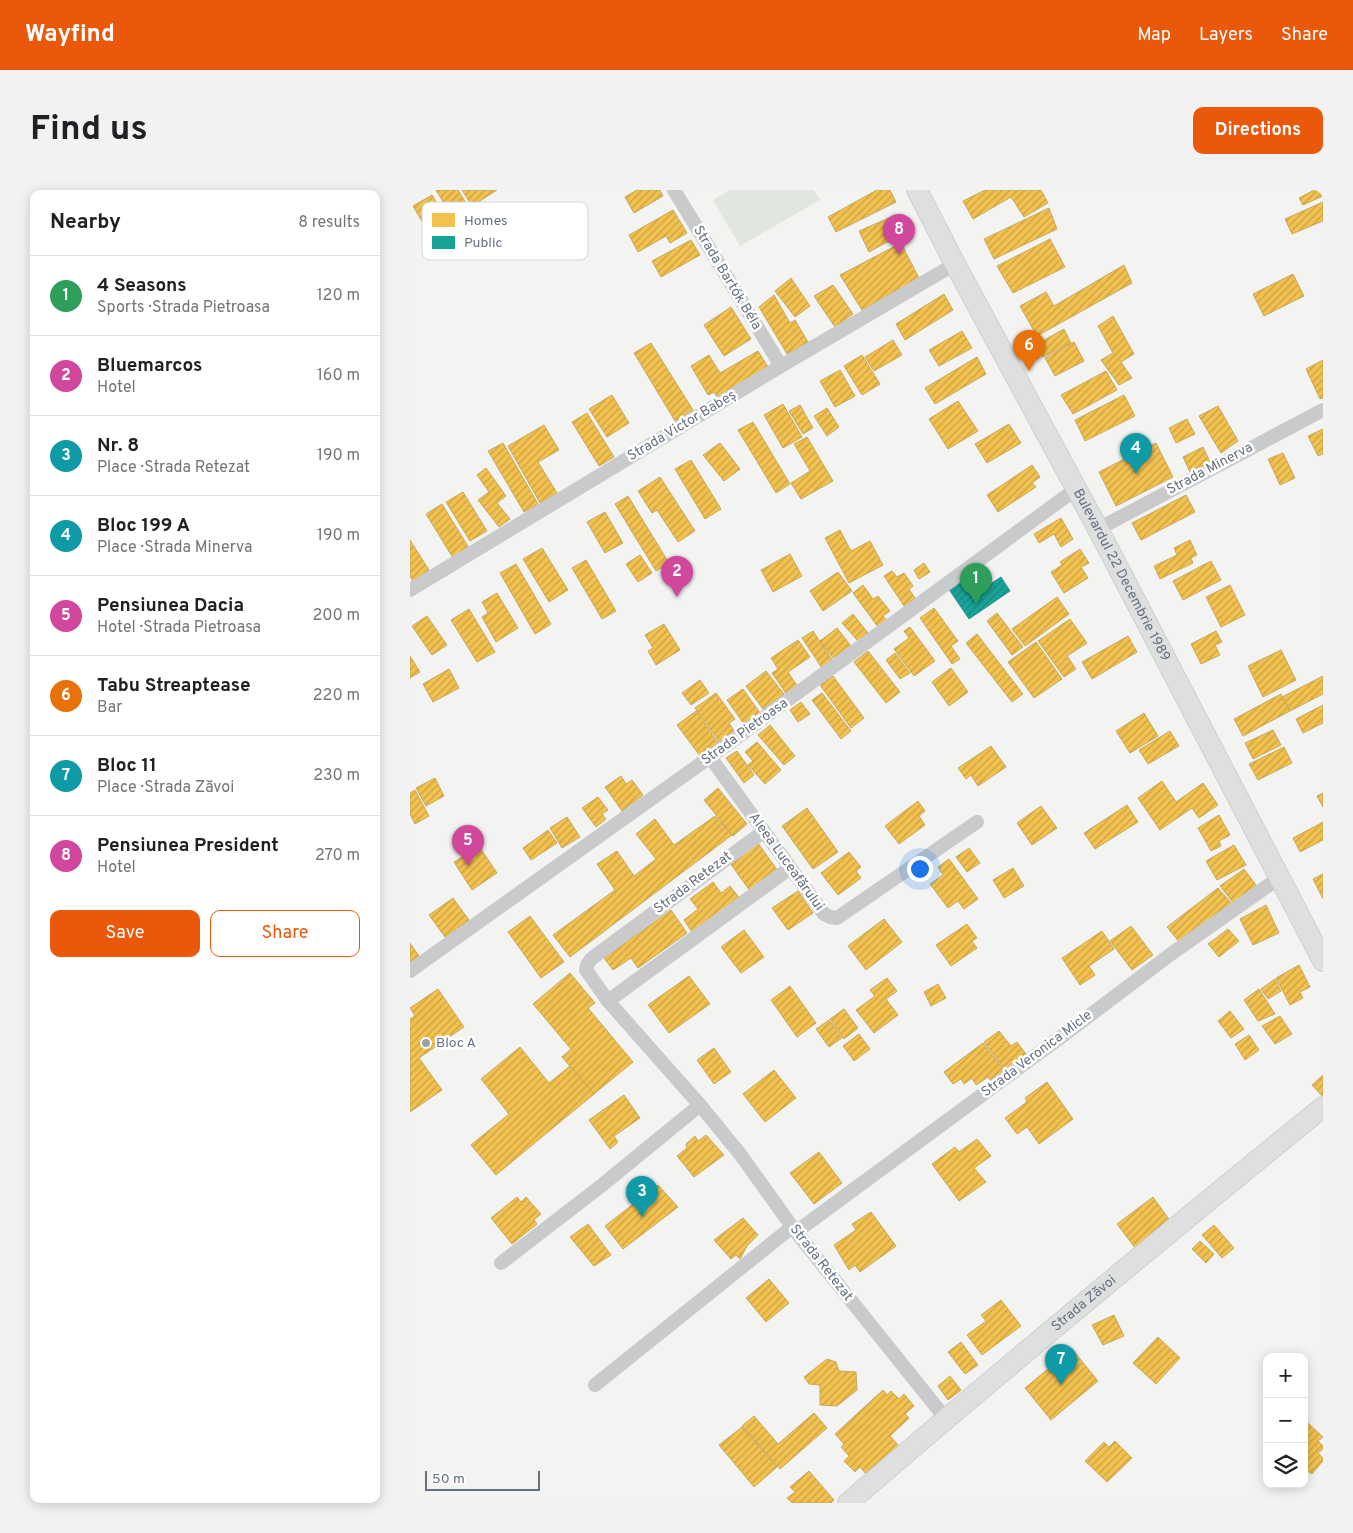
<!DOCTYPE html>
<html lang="en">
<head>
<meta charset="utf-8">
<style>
	body { margin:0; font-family:Overpass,sans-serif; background:#f2f2f2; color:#202124 }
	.controls { position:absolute; right:15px; bottom:15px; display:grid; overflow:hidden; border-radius:10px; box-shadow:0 2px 12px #0003 }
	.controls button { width:45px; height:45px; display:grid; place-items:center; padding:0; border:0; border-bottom:1px solid #e0e0e0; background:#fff; color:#202124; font:25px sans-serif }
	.scale { position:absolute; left:15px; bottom:12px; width:115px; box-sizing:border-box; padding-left:5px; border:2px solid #657181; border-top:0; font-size:14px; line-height:18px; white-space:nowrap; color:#657181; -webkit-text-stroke:4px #fff; paint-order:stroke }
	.you { position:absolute; left:509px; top:678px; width:18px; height:18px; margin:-12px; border:4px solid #fff; border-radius:50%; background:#1a73e8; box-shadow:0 0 0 8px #1a73e833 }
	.badge { display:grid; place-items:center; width:32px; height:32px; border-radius:50%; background:#ea580c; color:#fff; font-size:16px; font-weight:700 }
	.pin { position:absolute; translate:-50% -41px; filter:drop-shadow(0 1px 2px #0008) }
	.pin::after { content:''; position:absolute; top:26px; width:18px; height:15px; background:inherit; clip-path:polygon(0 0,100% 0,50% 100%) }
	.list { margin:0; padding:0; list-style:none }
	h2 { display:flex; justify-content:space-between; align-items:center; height:65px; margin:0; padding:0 20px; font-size:21px }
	h2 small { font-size:16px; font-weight:400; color:#757577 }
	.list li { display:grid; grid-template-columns:32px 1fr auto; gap:15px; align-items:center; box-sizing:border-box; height:80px; padding:0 20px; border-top:1px solid #e0e0e0 }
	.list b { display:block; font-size:19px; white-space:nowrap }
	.list p { margin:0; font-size:16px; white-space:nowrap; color:#757577 }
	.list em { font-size:16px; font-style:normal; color:#757577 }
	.actions { display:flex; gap:10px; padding:15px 20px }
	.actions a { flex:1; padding:11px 0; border:1px solid #ea580c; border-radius:10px; text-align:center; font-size:18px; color:#ea580c }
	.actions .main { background:#ea580c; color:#fff }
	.icon { flex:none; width:28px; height:28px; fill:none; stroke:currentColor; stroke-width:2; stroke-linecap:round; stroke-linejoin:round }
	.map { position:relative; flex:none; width:913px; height:1313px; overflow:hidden; border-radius:10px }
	header { display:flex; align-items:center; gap:30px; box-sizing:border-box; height:70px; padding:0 25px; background:#ea580c; color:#fff }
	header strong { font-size:24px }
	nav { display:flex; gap:28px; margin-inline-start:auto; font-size:18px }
	.intro { display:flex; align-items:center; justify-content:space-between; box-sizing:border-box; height:120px; padding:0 30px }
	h1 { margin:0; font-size:35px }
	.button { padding:12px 22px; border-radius:10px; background:#ea580c; color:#fff; font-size:18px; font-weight:700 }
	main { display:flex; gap:30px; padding:0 30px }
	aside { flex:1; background:#fff; border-radius:10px; box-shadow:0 2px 12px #0003 }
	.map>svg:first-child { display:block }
</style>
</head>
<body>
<header>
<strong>Wayfind</strong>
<nav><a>Map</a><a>Layers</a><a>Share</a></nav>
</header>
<div class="intro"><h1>Find us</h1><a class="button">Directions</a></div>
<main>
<aside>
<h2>Nearby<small>8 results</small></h2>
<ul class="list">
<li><span class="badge" style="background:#2e9e5b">1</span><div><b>4 Seasons</b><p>Sports · Strada Pietroasa</p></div><em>120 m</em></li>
<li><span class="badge" style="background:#d1479c">2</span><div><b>Bluemarcos</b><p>Hotel</p></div><em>160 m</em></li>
<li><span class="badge" style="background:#0f9aa8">3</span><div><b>Nr. 8</b><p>Place · Strada Retezat</p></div><em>190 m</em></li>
<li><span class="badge" style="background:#0f9aa8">4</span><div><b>Bloc 199 A</b><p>Place · Strada Minerva</p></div><em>190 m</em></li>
<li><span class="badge" style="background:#d1479c">5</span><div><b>Pensiunea Dacia</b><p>Hotel · Strada Pietroasa</p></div><em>200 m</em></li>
<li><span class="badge" style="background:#e8710a">6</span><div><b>Tabu Streaptease</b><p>Bar</p></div><em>220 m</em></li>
<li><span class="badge" style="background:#0f9aa8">7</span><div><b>Bloc 11</b><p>Place · Strada Zăvoi</p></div><em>230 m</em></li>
<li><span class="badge" style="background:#d1479c">8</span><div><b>Pensiunea President</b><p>Hotel</p></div><em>270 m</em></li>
</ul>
<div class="actions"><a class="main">Save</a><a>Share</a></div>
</aside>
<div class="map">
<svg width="913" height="1313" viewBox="0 0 913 1313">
	<defs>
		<pattern id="homes-hatch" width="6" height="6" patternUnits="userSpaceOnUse" patternTransform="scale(1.25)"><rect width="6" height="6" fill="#f2c14e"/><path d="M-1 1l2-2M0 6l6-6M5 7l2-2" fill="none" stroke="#c8a146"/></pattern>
		<pattern id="public-hatch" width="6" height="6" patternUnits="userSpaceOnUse" patternTransform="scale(1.25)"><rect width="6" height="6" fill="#17a398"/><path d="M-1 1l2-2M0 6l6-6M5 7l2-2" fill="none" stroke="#188981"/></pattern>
	</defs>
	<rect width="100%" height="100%" fill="#f3f4f2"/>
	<path fill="#e1e6e0" d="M320,0H404L410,10L330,56L303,10Z"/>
	<path fill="url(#homes-hatch)" stroke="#c8a95d" d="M26,0H48L62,23L46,33Z
		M52,0H87L62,16Z
		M227,0H250L253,6L224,23L215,7Z
		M467,0H480L486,12L426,42L418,27Z
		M575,0H631L638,13L614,27L601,7L563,29L553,11Z
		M904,0H913V6L893,15L889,8Z
		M22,5L42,38L23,50L3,16Z
		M913,12V31L882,44L875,29Z
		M639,18L647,39L584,69L574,49Z
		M263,20L277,43L260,53L256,46L228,62L219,45Z
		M481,27L490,45L459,62L449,41Z
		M640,49L655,77L603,103L587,76Z
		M281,50L290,65L251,87L242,71Z
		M491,53L509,88L452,120L430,85Z
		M714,75L722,93L627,146L610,116L636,102L644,116Z
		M883,84L894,106L854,126L843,104Z
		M381,88L400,116L385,127L365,101Z
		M423,95L443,124L425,137L404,106Z
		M534,104L543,120L495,150L486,134Z
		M364,105L380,133L385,130L398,152L377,164L349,117Z
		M321,117L341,149L314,166L294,135Z
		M703,126L724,164L711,172L722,188L709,195L691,170L703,163L688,136Z
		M654,139L661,153L633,167L627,154Z
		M552,141L562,158L529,176L519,160Z
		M483,150L492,165L464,181L455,167Z
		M664,152L674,171L645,186L635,168Z
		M241,153L283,220L265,231L224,163Z
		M348,161L360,180L309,210L304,202L298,205L281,176L299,165L310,183Z
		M452,165L470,194L452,205L434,176Z
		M567,167L576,184L525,214L515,198Z
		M913,170V208L910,209L896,179Z
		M430,180L445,206L425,217L410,191Z
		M696,181L707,200L663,224L651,205Z
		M202,205L219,233L197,247L179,219Z
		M714,205L725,226L675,251L665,230Z
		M548,211L568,241L538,259L519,229Z
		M373,214L392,247L373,258L354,225Z
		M390,215L403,238L393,244L379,221Z
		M808,216L828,251L811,263L789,226Z
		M417,218L429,237L417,246L404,226Z
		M177,223L204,267L189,276L162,232Z
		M777,229L785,244L766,253L759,238Z
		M343,232L380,294L366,303L328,240Z
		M599,234L611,253L577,273L565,254Z
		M134,235L149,260L128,272L147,303L130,313L98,256Z
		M913,239V264L908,266L898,246Z
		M397,247L423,291L391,309L381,293L400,281L384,254Z
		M93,253L128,314L114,322L78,261Z
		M310,253L330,279L314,291L293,265Z
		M746,253L763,287L706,316L689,282Z
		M793,257L800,272L780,282L773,267Z
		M873,263L885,288L870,295L858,269Z
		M281,270L311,319L295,329L265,279Z
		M622,275L630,287L622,293L626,297L588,322L577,305Z
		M76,278L96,306L87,313L100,329L89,337L68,310L79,302L67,285Z
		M250,287L285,341L268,352L247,320L242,323L228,301Z
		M53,302L77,341L60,351L36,312Z
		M776,305L785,322L731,350L722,333Z
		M218,306L259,373L246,381L205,314Z
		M32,314L59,358L43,368L16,324Z
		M195,322L213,353L195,363L177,332Z
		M651,328L663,349L651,357L644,344L629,353L624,344Z
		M430,340L441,361L460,351L473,375L439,393L415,348Z
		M0,350L19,380L3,391L0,386Z
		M780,350L787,365L781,368L783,373L750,389L744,376L767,365L764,358Z
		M132,358L158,400L139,412L113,369Z
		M670,359L679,373L671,377L678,388L654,403L641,382L652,375L650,372Z
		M380,364L392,386L363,402L351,380Z
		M230,365L242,383L228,392L216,374Z
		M176,370L206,421L192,429L162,378Z
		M801,371L811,390L773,410L763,391Z
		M514,373L520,382L509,389L504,380Z
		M106,374L141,434L125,444L90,383Z
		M482,381L487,387L494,383L503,396L499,399L505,408L494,416L474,386Z
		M428,382L442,401L413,421L400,401Z
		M453,395L463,409L468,406L480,421L473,426L477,431L468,437L443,403Z
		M820,395L835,425L811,437L796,407Z
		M87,403L108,438L86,452L72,427L78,423L72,412Z
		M647,407L659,424L615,456L602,439Z
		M524,418L548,451L541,456L550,469L542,474L510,428Z
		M59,419L85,462L67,472L41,430Z
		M587,423L613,457L602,465L577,431Z
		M443,424L458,443L448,451L432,433Z
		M17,426L37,455L22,465L2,436Z
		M660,429L677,453L657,466L666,479L654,487L628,451Z
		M254,434L270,460L246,475L238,461L243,458L235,445Z
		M500,437L525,471L504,486L484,459L499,448L494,441Z
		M427,438L441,456L424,469L410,451Z
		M403,441L423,471L412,478L392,448Z
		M806,441L812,452L805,455L810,465L791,474L781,454Z
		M567,444L613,504L602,512L556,453Z
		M718,446L727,462L682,489L672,472Z
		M388,450L400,467L378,482L388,497L377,505L362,483L368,479L361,468Z
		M626,452L652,489L624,508L598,472Z
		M871,460L886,490L853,507L838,476Z
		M458,461L490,502L476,513L444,472Z
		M485,463L500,483L490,489L476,470Z
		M0,466L10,482L0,488Z
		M541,478L558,502L539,516L522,492Z
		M39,479L49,498L23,512L13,494Z
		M356,481L374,504L353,519L336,496Z
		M423,486L454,528L441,538L410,495Z
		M913,486V504L880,521L872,507Z
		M290,490L299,503L281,515L272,503Z
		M333,499L350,523L334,534L317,510Z
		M306,503L325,529L319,533L325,542L310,553L285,518Z
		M412,503L441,541L431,549L402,510Z
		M871,504L880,521L833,546L824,529Z
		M391,512L400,524L388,532L380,520Z
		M913,515V533L893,543L886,529Z
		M286,521L308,553L290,566L267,535Z
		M734,523L748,546L720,563L706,541Z
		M360,535L385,566L374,575L348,545Z
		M863,540L871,555L843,569L835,553Z
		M760,541L769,556L738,574L729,560Z
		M347,552L371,580L355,594L338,575L343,571L335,562Z
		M581,556L596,577L568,596L561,585L556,589L548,578Z
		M874,557L882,573L848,590L839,574Z
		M327,561L344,585L334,593L316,568Z
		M211,586L216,594L222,590L233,605L212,621L195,597Z
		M25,588L34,606L16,616L6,598Z
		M752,591L766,612L793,593L808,615L789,628L782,618L750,640L728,608Z
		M308,598L337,634L323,646L294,610Z
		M5,600L19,626L5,634L0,624V603Z
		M913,603V617L907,606Z
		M188,607L198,620L192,624L196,629L186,637L172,618Z
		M508,611L515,621L509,626L515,635L489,654L475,636Z
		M717,615L728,632L685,659L674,643Z
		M631,616L647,638L622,655L607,633Z
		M397,618L428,662L403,679L372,636Z
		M809,625L820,645L809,651L811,656L801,661L788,638Z
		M305,626L322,645L160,767L143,745L205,700L187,674L207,661L224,686L246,669L226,644L245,629L264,655Z
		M157,627L170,647L152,658L140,638Z
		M913,632V650L890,662L883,648Z
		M138,640L147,653L121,670L113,658Z
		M348,653L368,681L340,701L320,673Z
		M824,655L836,675L807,690L796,671Z
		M69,656L87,683L62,700L44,672Z
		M559,658L570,673L557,682L546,667Z
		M439,662L451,677L446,681L451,688L428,705L411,683Z
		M539,669L568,709L554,719L548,711L538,718L520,694L533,685L528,677Z
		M603,678L614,696L594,708L583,690Z
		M834,679L849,699L825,715L810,696Z
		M913,684V709L903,689Z
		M303,692L311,703L320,696L331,710L284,745L274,730L288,719L280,709Z
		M808,698L823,715L770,753L757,737Z
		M388,701L403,723L378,740L362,718Z
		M43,708L59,730L35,747L19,725Z
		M856,715L869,743L843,755L830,729Z
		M261,720L277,743L228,778L221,768L203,780L194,768Z
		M120,726L154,772L131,788L98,742Z
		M474,729L492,752L456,780L438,756Z
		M557,734L567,748L562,751L567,758L541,776L526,755Z
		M721,736L743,765L722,780L700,751Z
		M818,739L829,751L809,767L798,754Z
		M334,740L354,767L331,783L311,757Z
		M692,741L704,759L679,776L685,785L670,795L652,768Z
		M0,753L9,766L0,772Z
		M889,775L900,797L890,802L893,808L880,815L866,788Z
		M160,783L185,813L178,818L223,872L184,904L152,867L161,859L123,814Z
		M279,786L300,814L259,843L238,815Z
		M477,788L487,801L476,809L488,825L464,843L446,820L465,806L460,800Z
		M865,789L871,801L858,809L851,799Z
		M528,794L536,808L521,816L514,802Z
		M380,796L406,833L387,847L361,810Z
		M28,799L54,837L9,868L32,900L0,922V829L5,826L0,818Z
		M849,799L865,824L848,831L834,810Z
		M434,819L448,838L434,849L420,829Z
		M820,821L834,839L821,848L808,831Z
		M870,826L882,844L865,854L852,836Z
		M419,830L432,848L419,857L406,839Z
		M589,841L601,856L607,852L616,864L595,880L574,852Z
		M449,844L460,859L444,871L433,856Z
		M839,845L849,860L835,870L825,854Z
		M573,853L596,883L582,893L578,887L566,895L562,888L554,894L551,889L543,894L534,882Z
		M110,857L139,893L160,876L184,904L86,985L61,955L99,924L71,889Z
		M304,858L321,882L304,894L287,870Z
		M364,880L386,908L355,932L333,904Z
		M913,885V907L902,895Z
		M637,892L663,929L629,954L617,937L607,944L595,928L617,912L615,908Z
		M214,905L230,928L204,946L208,952L200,959L179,930Z
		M296,945L314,965L284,987L267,966L277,958L276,954L285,946L288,951Z
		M567,949L581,966L564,978L576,992L549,1011L522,974L545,957L549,962Z
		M409,962L432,993L404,1014L380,983Z
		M248,995L268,1017L213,1059L195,1036Z
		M107,1007L111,1012L116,1007L131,1024L124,1030L127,1034L102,1054L81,1028Z
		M743,1007L761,1032L726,1059L707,1034Z
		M461,1022L486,1056L450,1082L445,1075L439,1080L424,1055L446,1040L442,1034Z
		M333,1028L348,1045L337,1056L330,1069L326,1065L321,1069L304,1050Z
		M178,1034L201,1065L184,1076L160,1047Z
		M804,1035L824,1058L812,1068L792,1045Z
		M790,1051L804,1064L796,1073L782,1059Z
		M359,1089L379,1113L356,1132L336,1108Z
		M591,1110L611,1136L572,1165L557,1145L576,1131L571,1125Z
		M704,1125L714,1146L693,1155L682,1135Z
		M748,1147L770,1168L746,1194L723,1173Z
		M551,1152L568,1175L555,1184L538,1162Z
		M662,1159L688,1191L641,1230L615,1198Z
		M417,1169L426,1172L429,1181L446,1182L447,1200L427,1216L410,1215V1195L399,1194L394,1187Z
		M540,1186L551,1200L538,1210L528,1196Z
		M473,1200L477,1205L481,1201L489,1209L494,1204L504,1216L495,1224L499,1228L480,1246L489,1256L457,1285L450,1277L445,1282L434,1271L439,1266L431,1257L434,1254L425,1244Z
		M404,1223L417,1238L370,1279L332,1236L344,1226L368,1254Z
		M897,1232L913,1247L908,1251L913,1256V1259L908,1263L913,1268V1271L902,1284L896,1280L894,1281V1235Z
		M332,1237L367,1277L344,1297L309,1255Z
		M705,1251L722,1268L697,1292L675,1271L694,1252L699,1257Z
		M399,1281L424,1310L421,1313H382L377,1308L385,1302L380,1297Z"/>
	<path fill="url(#public-hatch)" stroke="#2e9491" d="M562,381L574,398L591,387L600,401L559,429L538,398Z"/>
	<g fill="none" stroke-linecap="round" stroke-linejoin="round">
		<defs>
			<g id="secondary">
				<path id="s1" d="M507,0L545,74L688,339L913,771"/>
				<path id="s2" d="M438,1313C594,1178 753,1047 913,917"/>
			</g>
		</defs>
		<use href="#secondary" stroke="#cfd0d0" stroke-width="22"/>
		<path stroke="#c9cacc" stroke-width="14" d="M264,0L371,176
			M688,339L913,220
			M0,400L371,176L545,74
			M300,567L414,724L420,727L427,728L567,632
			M353,642L181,769L177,775L176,780L198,811L290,915L330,964L386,1042L536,1229
			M0,781L300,567L666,299
			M198,811L380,678
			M386,1042L663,838L761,764L869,688
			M91,1073L191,996L290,915
			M185,1195L382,1037"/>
		<use href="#secondary" stroke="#dedfdf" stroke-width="20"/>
	</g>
	<circle fill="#979fa9" stroke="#fff" stroke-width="2" cx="16" cy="853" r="5"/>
	<g text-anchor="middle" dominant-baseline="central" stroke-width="5" stroke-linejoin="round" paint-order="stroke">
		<g font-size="14" fill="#657181" stroke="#fff">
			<text transform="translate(317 88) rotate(59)">Strada Bartók Béla</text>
			<text transform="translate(272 236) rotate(-31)">Strada Victor Babeș</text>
			<text transform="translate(800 279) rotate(-28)">Strada Minerva</text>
			<text stroke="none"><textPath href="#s1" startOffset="436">Bulevardul 22 Decembrie 1989</textPath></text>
			<text transform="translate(335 542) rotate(-36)">Strada Pietroasa</text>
			<text transform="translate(376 672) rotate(54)">Aleea Luceafărului</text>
			<text transform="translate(283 693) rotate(-37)">Strada Retezat</text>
			<text transform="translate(627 864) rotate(-37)">Strada Veronica Micle</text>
			<text transform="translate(411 1073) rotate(52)">Strada Retezat</text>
			<text stroke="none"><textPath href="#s2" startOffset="309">Strada Zăvoi</textPath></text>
		</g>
		<g font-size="14" fill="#657181" stroke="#fff" text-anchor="start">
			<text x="26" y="853">Bloc A</text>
		</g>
	</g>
	<rect x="12" y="12" width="166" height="58" rx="8" fill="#fff" stroke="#d1d4d9" stroke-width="1"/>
	<rect x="22" y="23" width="23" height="14" fill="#f2c14e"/>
	<rect x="22" y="46" width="23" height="13" fill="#17a398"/>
	<g font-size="14" fill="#657181">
		<text x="54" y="35">Homes</text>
		<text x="54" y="57">Public</text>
	</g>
</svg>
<div class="controls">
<button>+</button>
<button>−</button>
<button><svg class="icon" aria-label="layers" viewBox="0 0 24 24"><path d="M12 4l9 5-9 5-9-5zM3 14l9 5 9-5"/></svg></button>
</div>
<div class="scale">50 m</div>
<div class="you"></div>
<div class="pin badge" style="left:566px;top:414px;background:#2e9e5b">1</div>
<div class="pin badge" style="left:267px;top:407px;background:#d1479c">2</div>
<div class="pin badge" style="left:232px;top:1027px;background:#0f9aa8">3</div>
<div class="pin badge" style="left:726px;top:284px;background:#0f9aa8">4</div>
<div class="pin badge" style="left:58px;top:676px;background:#d1479c">5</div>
<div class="pin badge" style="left:619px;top:181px;background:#e8710a">6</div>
<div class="pin badge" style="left:651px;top:1195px;background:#0f9aa8">7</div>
<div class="pin badge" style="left:489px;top:65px;background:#d1479c">8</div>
</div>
</main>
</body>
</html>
